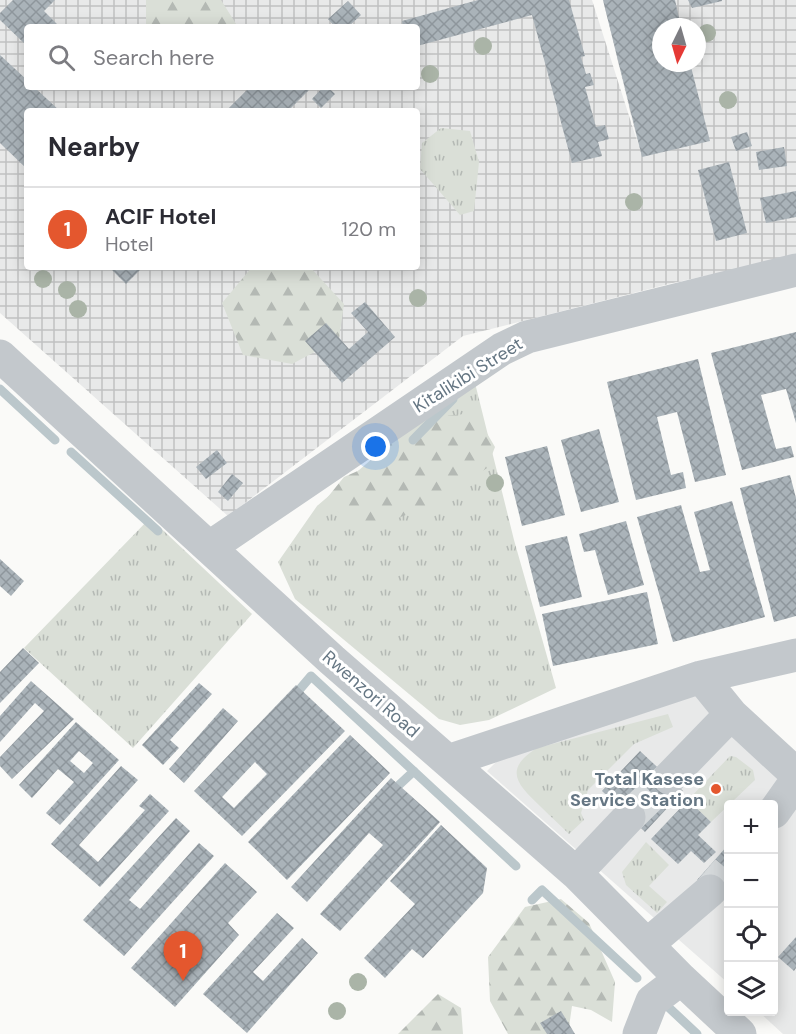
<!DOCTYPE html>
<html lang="en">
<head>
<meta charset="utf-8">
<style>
	body { margin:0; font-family:"DM Sans",sans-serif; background:#f2f2f3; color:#2b2b33 }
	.controls { position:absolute; right:18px; bottom:18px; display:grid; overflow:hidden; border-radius:6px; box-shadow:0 3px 15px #0003 }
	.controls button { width:54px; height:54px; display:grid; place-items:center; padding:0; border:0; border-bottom:2px solid #e1e1e2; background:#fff; color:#2b2b33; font:30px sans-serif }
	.compass { position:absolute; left:652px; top:18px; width:54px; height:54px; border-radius:50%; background:#fff; box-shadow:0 3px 15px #0003; rotate:185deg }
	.you { position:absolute; left:376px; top:447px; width:21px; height:21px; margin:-15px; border:4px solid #fff; border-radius:50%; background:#1a73e8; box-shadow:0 0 0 9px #1a73e833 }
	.badge { display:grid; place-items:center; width:39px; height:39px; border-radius:50%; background:#e4572e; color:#fff; font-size:20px; font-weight:700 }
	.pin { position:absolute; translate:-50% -50px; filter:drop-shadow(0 2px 3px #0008) }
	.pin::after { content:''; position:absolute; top:32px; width:21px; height:18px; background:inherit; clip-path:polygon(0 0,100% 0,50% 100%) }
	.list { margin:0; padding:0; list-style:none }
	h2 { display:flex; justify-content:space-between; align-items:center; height:78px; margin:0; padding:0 24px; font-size:26px }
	h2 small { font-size:20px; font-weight:400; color:#7c7c81 }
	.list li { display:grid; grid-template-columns:39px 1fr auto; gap:18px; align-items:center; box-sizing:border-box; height:84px; padding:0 24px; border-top:2px solid #e1e1e2 }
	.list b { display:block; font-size:22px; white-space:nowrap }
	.list p { margin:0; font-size:20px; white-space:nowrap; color:#7c7c81 }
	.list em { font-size:20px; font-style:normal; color:#7c7c81 }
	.icon { flex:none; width:33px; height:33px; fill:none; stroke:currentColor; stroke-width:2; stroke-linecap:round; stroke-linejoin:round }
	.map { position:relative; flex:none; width:796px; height:1034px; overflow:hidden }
	.search { position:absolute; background:#fff; box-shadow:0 3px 15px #0003; left:24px; top:24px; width:396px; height:66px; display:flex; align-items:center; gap:15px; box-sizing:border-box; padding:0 21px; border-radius:6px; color:#7c7c81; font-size:22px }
	.panel { position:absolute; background:#fff; box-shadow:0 3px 15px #0003; left:24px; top:108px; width:396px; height:162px; border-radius:6px }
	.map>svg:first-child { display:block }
</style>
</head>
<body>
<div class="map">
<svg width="796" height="1034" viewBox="0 0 796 1034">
	<defs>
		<pattern id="industrial-grid" width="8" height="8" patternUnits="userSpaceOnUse" patternTransform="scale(1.5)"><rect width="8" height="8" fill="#e8e9e9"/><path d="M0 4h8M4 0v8" fill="none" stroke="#c0c1c2"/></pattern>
		<pattern id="grass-tufts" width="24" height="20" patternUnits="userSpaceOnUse" patternTransform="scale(1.5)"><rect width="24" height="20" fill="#dadfd7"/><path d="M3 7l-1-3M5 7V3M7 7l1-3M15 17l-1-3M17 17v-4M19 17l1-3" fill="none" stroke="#b4b9b4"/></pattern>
		<pattern id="forest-firs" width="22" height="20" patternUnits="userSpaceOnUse" patternTransform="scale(1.5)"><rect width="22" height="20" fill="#dadfd7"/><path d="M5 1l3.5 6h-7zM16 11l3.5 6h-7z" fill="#b4b9b4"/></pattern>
		<pattern id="building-cross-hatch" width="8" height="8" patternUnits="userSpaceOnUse" patternTransform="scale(1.5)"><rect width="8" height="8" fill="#aab3b9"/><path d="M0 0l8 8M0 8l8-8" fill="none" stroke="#8e969c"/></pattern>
	</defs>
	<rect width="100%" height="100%" fill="#fafaf8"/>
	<path fill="#e8e9e9" d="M698,695L796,785V1034H783L759,1012H774V804H728V983L487,771L500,758Z"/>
	<path fill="url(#industrial-grid)" fill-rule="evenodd" d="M0,0H592L638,144L603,0H796V256L673,283L463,336L228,516L0,313ZM27,27H417V87H27ZM661,27H697V63H661ZM27,111H417V267H27Z"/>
	<path fill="url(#grass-tufts)" d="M441,128L470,131L479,162L474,211L460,215L420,169L422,143Z
		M475,383L514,540L556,688L489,720L460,725L439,719L295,599L278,562L317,506L421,417Z
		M150,518L252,614L133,748L24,648Z
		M668,714L673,727L634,744L588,790L581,813L584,820L569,834C560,825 550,816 541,807C518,785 502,770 537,748Z
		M730,756L736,757L753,770L755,780L711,822L688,800Z
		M646,842L669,865L649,886L667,902L657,913L626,885L622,872Z"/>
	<path fill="url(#forest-firs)" d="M146,0H221L238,27H146Z
		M252,267H310L344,304L339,339L292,364L243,355L222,303Z
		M475,413L495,447L487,468L436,503L378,526L344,519L327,498L344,477L369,466L386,437L444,416Z
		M561,899L589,923L615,982L612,1022L591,1010L572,1006L568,1034H508L490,1001L488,957L525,907Z
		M438,994L461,1008L463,1034H398Z"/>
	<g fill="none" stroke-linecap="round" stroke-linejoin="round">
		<path stroke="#bbc7cb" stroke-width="9" d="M0,389L55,440
			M413,440L453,399
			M71,452L158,531
			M300,689L311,676L516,866
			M399,785L414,771
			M532,900L542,890L637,978
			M665,1004L697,1034"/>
	</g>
	<path fill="url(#building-cross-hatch)" fill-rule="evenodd" d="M13,0H55L44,11L59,26L27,27V46L0,20V13Z
		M478,0H569L585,56L581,57L586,74L590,73L594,85L585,87L596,127L605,125L609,139L598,142L602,156L572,163L532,15L417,46V27H403L402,21Z
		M603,0H675L681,27H661V63H690L710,141L642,157Z
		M688,0H722V1L692,8Z
		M348,1L361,15L348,27H335L328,19Z
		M0,55L27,80V87H34L60,111H27V169L0,143Z
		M250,87H312L288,111H226Z
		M323,87H328L335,94L321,108L312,99Z
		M747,132L752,146L736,151L731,137Z
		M784,147L787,166L759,170L756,152Z
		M729,162L747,233L716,241L698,170Z
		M796,191V217L766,223L760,198Z
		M109,267H143L126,284Z
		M365,302L395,337L342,383L305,341L326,323L349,349L368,332L351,313Z
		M796,332V423L786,389L761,395L776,449L791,446L794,457L742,470L711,353Z
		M698,359L726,475L695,482L677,412L657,417L671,475L683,472L686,488L636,500L607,382Z
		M599,429L619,502L581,512L561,440Z
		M547,446L565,515L522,526L505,457Z
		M217,450L227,463L206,479L196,467Z
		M232,474L243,483L228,501L218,492Z
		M790,475L796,498V616L774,622L740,488Z
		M732,501L765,617L673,642L637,517L681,505L700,572L710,570L694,512Z
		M626,521L644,585L608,595L595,550L584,552L579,534Z
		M567,536L582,597L540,607L525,546Z
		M0,559L24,581L11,596L0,586Z
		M647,592L658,644L553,666L542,614Z
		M23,648L39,663L0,703V672Z
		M31,681L74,719L12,779L0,766V757L44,711L35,703L0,742V716Z
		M199,683L212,694L170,740L179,748L163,765L142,745Z
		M296,685L345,731L242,836L194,791ZM255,762L267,774L234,808L222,797Z
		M223,708L238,721L184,783L169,769Z
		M76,722L119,760L60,825L46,813L74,782L58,769L32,798L19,785ZM79,751L93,763L84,773L70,761Z
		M350,735L390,773L287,880L248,842Z
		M640,751L683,791L645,832L602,791Z
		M121,766L138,780L79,845L98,862L145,810L139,806L150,794L169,811L100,887L51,844Z
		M391,778L440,822L340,931L320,914L383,845L369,833L307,902L291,887Z
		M688,800L711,822L698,835L716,852L704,863L691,851L678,864L651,839Z
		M176,818L190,831L129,900L140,909L199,843L214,856L124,956L83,920Z
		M441,825L487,868L483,893L423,958L412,949L385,978L364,958L415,904L390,881Z
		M728,845V893L721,901L697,880Z
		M225,863L257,892L228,923L239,935L175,1007L131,968Z
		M277,913L294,928L253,972L263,981L302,938L318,953L247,1033L203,994Z
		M796,937V968L794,971L778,957Z
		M561,1011L575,1034H547L540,1023Z"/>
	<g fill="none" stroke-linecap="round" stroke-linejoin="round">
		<path stroke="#d5d9db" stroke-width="33" stroke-dasharray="33 16" stroke-linecap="butt" d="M629,817L669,778
			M710,891L728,870"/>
		<path stroke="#c3c8cc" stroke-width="33" d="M0,356L332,660L576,873L681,979L740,1034
			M210,547L502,349L527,337L796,270
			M701,677L731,714L796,774
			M448,761L701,677L796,655
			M669,778L731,714
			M774,812L796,781
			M576,873L629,817
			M648,944L710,891
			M639,1034L652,1001L681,979"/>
	</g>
	<g fill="#aab4a7">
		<circle cx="707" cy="33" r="9"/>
		<circle cx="483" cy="46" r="9"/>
		<circle cx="430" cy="74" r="9"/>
		<circle cx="728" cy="100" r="9"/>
		<circle cx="634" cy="202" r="9"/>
		<circle cx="43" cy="279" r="9"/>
		<circle cx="67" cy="290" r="9"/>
		<circle cx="418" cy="298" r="9"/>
		<circle cx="78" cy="309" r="9"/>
		<circle cx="495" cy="483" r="9"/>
		<circle cx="358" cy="982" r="9"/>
		<circle cx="337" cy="1011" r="9"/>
	</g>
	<circle fill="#e4572e" stroke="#fff" stroke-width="2" cx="716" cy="789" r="6"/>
	<g text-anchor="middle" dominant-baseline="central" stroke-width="6" stroke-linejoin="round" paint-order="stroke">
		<g font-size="18" fill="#657683" stroke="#fff">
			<text transform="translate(468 375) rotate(-32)">Kitalikibi Street</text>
			<text transform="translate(371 694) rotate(41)">Rwenzori Road</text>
		</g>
		<g font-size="18" font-weight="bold" fill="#657683" stroke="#fff" text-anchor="end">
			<text x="704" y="779">Total Kasese<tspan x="704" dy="21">Service Station</tspan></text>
		</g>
	</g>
</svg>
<div class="controls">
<button>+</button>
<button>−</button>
<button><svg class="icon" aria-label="locate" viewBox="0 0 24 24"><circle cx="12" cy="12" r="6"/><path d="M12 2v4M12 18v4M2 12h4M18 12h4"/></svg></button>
<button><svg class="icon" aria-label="layers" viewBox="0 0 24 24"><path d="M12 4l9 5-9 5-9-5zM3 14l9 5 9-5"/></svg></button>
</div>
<svg class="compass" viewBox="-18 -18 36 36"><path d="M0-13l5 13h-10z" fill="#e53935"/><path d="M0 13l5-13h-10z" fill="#7c7c81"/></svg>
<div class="you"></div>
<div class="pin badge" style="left:183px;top:981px">1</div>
<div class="search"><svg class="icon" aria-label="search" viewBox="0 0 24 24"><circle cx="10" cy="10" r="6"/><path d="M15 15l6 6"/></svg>Search here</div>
<section class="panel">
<h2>Nearby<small></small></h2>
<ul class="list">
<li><span class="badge">1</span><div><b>ACIF Hotel</b><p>Hotel</p></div><em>120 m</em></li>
</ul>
</section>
</div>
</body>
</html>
